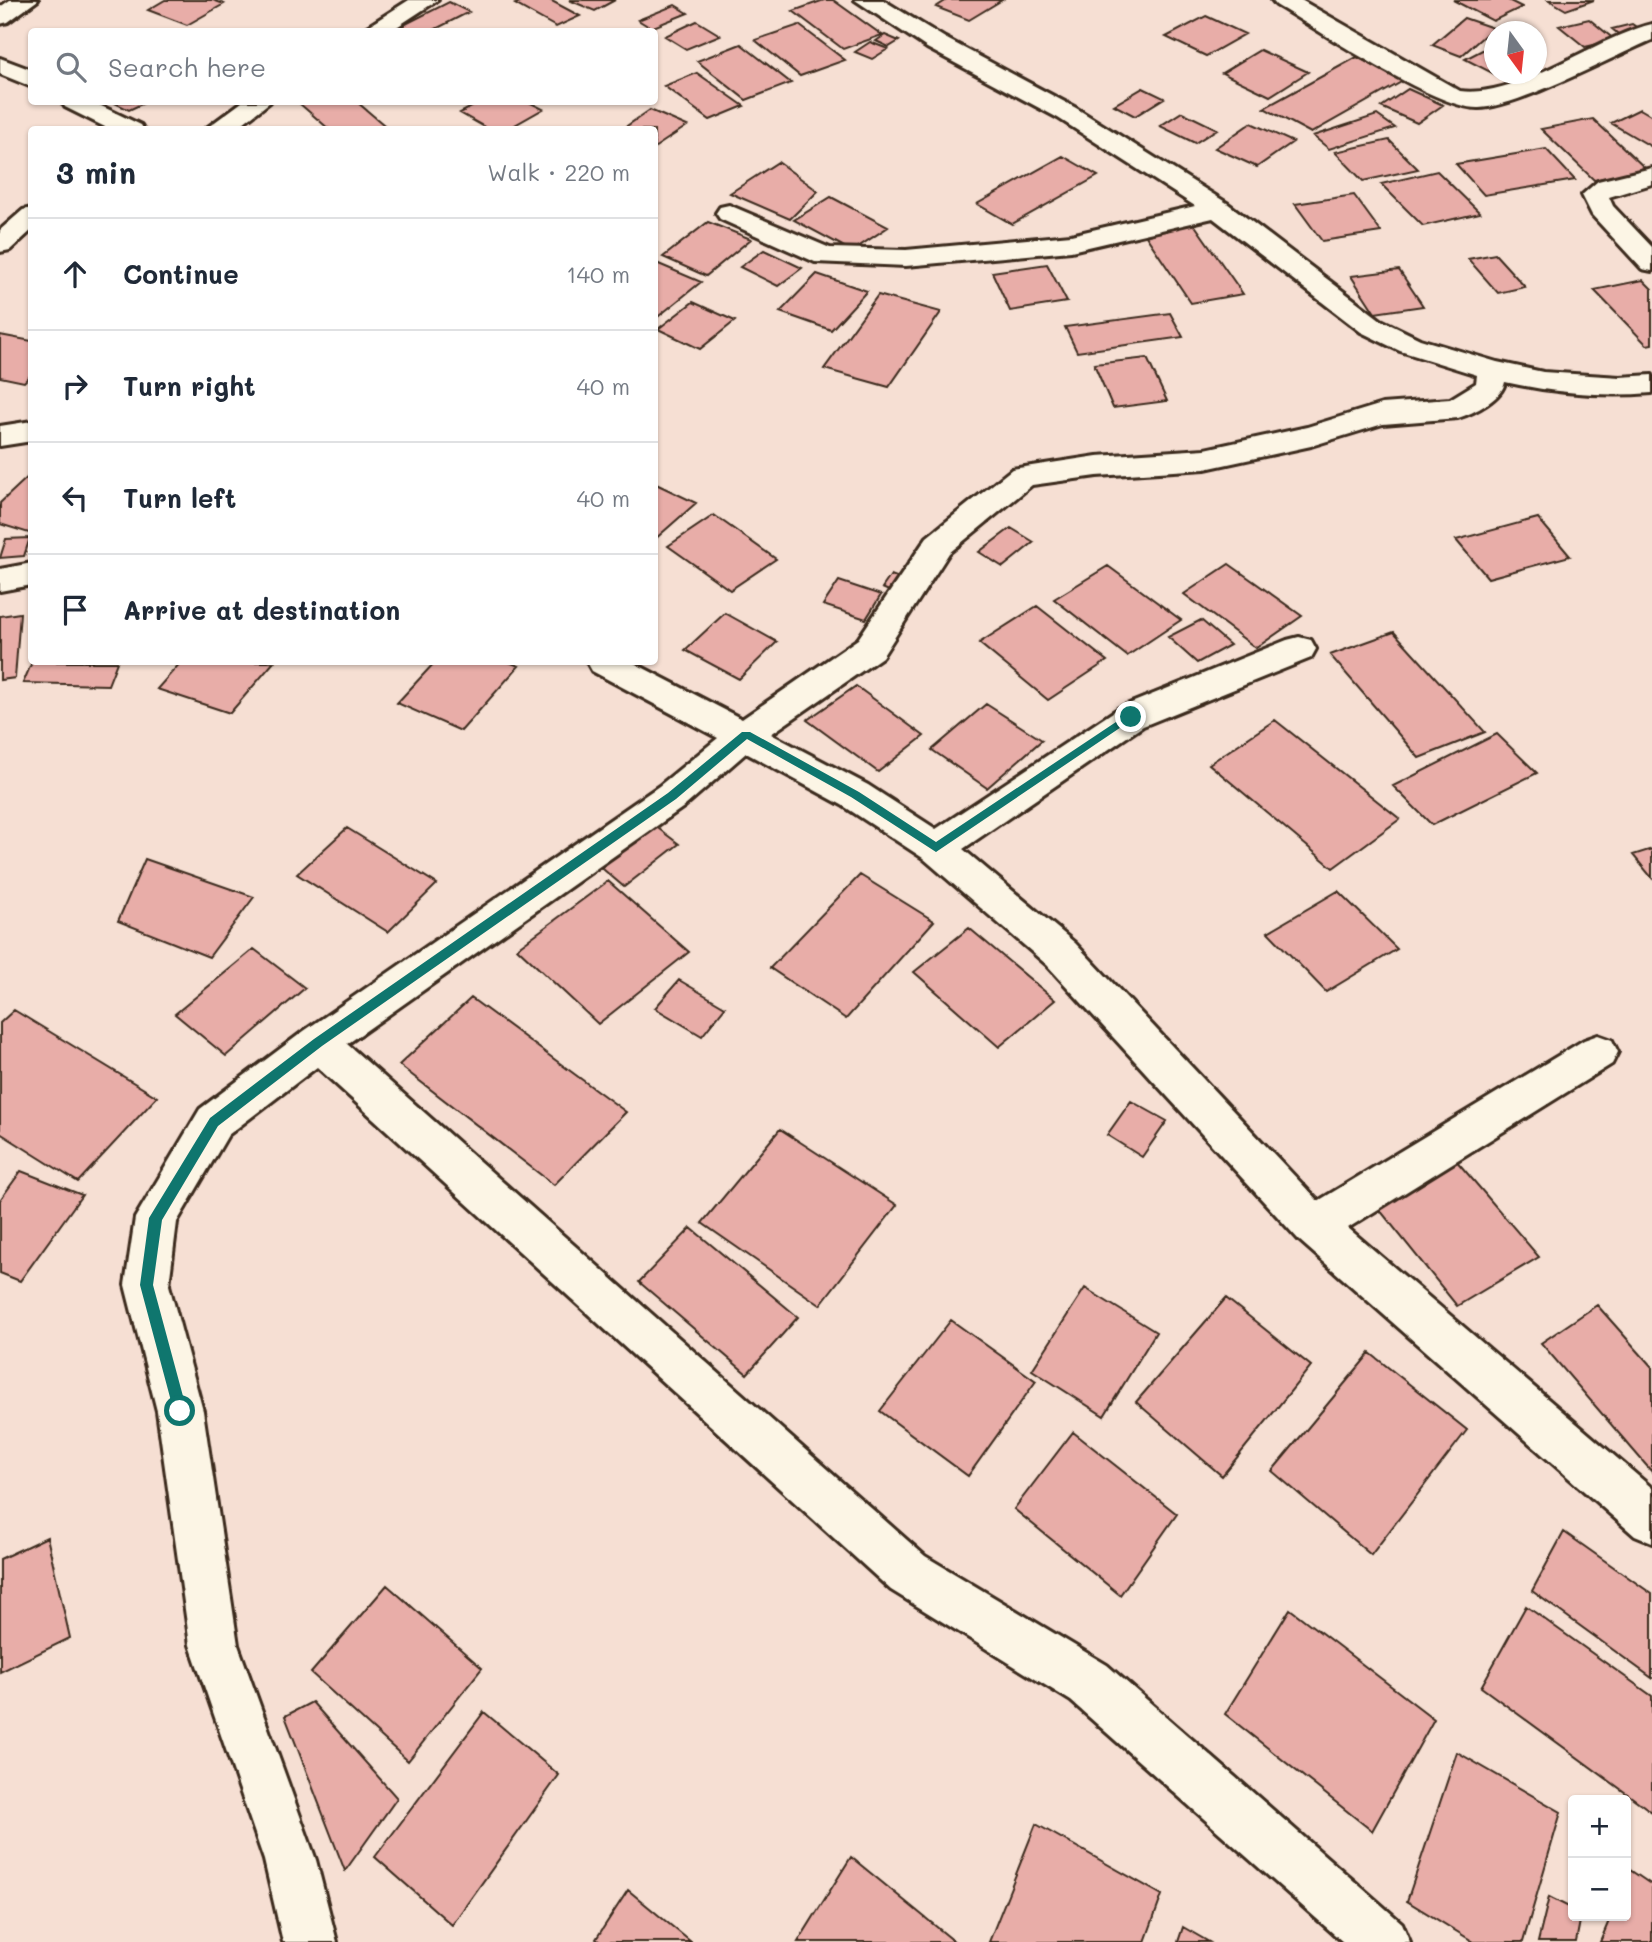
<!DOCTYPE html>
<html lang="en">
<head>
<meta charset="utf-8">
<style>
	body { margin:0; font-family:Mali,sans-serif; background:#f6f6f7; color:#1f2937 }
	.controls { position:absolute; right:21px; bottom:21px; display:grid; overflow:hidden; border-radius:7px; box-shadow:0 2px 5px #0004 }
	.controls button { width:63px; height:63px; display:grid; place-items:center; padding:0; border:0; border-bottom:2px solid #e0e1e3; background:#fff; color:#1f2937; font:35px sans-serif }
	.compass { position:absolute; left:1484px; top:21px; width:63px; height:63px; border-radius:50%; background:#fff; box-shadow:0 2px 5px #0004; rotate:165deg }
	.stop { position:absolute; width:21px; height:21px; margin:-16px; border:5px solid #0f766e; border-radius:50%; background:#fff }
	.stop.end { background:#0f766e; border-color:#fff; box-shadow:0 2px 7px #0008 }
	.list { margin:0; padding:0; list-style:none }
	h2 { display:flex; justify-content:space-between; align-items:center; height:91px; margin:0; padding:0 28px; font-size:30px }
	h2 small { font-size:23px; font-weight:400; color:#747a83 }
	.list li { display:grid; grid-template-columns:46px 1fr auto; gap:21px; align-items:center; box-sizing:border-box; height:112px; padding:0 28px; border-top:2px solid #e0e1e3 }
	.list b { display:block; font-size:26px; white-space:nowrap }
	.list em { font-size:23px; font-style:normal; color:#747a83 }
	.icon { flex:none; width:38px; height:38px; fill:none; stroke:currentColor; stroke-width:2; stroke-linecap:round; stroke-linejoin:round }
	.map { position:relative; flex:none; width:1652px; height:1942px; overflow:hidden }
	.search { position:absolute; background:#fff; box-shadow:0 2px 5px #0004; left:28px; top:28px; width:630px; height:77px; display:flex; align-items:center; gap:18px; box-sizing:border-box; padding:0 24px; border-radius:7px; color:#747a83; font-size:26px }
	.panel { position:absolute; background:#fff; box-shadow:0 2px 5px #0004; left:28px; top:126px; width:630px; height:539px; border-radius:7px }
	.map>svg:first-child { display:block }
</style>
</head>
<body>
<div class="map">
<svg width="1652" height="1942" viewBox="0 0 1652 1942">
	<rect width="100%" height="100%" fill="#f6dfd3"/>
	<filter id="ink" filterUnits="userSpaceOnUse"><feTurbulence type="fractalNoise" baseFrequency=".0143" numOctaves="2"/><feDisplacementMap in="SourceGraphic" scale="14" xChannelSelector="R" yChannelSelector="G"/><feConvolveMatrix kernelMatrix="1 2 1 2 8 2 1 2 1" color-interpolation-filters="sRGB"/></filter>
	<g filter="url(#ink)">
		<path fill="#e8ada8" stroke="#3b2a1e" stroke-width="2" d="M165,0H213L224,4L187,25L148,10Z
			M524,0H550L580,16L556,27L515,4Z
			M569,0H615L595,11Z
			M824,0H833L882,35L843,49L793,11Z
			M947,0H1002L969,20L936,7Z
			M1453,0H1508L1522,7L1493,21Z
			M1549,0H1594L1566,10Z
			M449,2L469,12L430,32H390Z
			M675,5L688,13L651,28L638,20Z
			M1206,16L1245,34L1206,56L1166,37Z
			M1464,18L1493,28L1461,56L1432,45Z
			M1589,19L1615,40L1585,47L1559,26Z
			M697,21L720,35L686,49L665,36Z
			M1632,24L1642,31L1622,37L1612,29Z
			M799,25L845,60L800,76L755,40Z
			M885,35L899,41L889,47L876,41Z
			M870,42L888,49L872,59L855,52Z
			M741,44L791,83L746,100L697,61Z
			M1494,44V74H1511L1502,78L1465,59Z
			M1260,50L1308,72L1270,96L1222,73Z
			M1357,57L1403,81L1311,133L1264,108Z
			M697,73L744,106L710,120L664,86Z
			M1143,88L1164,98L1135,116L1114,105Z
			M1408,89L1443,105L1417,123L1381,107Z
			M113,102H146L129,110Z
			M306,102H357L390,130H330L300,104Z
			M481,102H529L543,109L506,130H490L460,113Z
			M1640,109L1652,116V147L1611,123Z
			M650,110L687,126L654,148V130H621Z
			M1182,112L1217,129L1195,143L1160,126Z
			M1377,115L1395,128L1329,149L1313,136Z
			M1593,119L1646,169L1594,180L1541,129Z
			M1251,123L1293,142L1257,167L1215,148Z
			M1389,140L1418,169L1363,181L1335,152Z
			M1546,149L1575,180L1484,195L1456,164Z
			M1063,156L1098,176L1012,224L977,204Z
			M778,162L818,191L790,219L730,193Z
			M1437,171L1480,213L1423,226L1381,184Z
			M1354,195L1381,232L1322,241L1295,204Z
			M831,197L888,227L852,251L794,220Z
			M708,222L751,239L706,276L663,257Z
			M1194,224L1243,294L1191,303L1144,233Z
			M764,250L802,268L778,286L740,267Z
			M1495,254L1525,287L1498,293L1468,259Z
			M654,262L701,282L654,320Z
			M1047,264L1067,302L1010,311L992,272Z
			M1399,270L1423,306L1375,313L1351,276Z
			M817,274L867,291L831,330L780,312Z
			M1643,280L1652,289V344L1647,345L1594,290Z
			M878,295L941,312L889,387L824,369Z
			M693,302L735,321L700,349L658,329Z
			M1170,313L1183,337L1077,352L1065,327Z
			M0,335L32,341V374L24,382L0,377Z
			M1147,358L1167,401L1113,408L1094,364Z
			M32,473V534L0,524V503Z
			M654,483L696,503L654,540Z
			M714,515L776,559L730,590L668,546Z
			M1538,518L1570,556L1488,578L1456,540Z
			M1011,528L1034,542L1003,567L979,552Z
			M30,538L24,556L0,558L6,539Z
			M1229,564L1302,616L1256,648L1184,594Z
			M1108,566L1181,620L1127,656L1054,599Z
			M891,575L899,578L889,591L882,588Z
			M839,581L881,595L866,619L823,605Z
			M1037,606L1107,661L1048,700L979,643Z
			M20,613L15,678L0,680V616Z
			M725,613L777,642L739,679L685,650Z
			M1201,620L1230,645L1197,663L1168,637Z
			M1394,632L1485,732L1419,758L1330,655Z
			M32,662H117L108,685L23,683Z
			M181,662H274L230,713L157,689Z
			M435,662H509L519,666L461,731L397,703Z
			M856,686L924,736L878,772L807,720Z
			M986,704L1042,740L987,788L932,750Z
			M1275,720L1400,819L1333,868L1209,764Z
			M1497,734L1537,773L1432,825L1393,786Z
			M651,823L679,844L624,887L597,864Z
			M347,828L437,884L388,932L297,874Z
			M1652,849V878L1633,855Z
			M145,859L254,897L209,957L118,921Z
			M860,875L934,921L846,1019L770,968Z
			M608,881L689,952L598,1024L517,948Z
			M1338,891L1397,949L1326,992L1268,932Z
			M969,928L1055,1000L999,1047L914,972Z
			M254,949L305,988L226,1056L175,1014Z
			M679,980L725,1007L702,1036L655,1008Z
			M471,998L626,1112L554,1185L399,1065Z
			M14,1010L157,1097L78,1182L0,1133V1023Z
			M1131,1101L1167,1121L1142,1157L1107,1135Z
			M780,1129L897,1205L820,1305L702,1223Z
			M1455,1159L1539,1257L1457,1306L1375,1204Z
			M21,1171L82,1195L20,1281L0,1273V1200Z
			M691,1228L798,1317L747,1374L639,1282Z
			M1085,1288L1156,1332L1104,1416L1032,1370Z
			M1226,1298L1311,1366L1222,1476L1136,1402Z
			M1597,1305L1652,1367V1472L1541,1343Z
			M951,1320L1036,1381L968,1476L880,1411Z
			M1370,1353L1467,1430L1371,1555L1272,1471Z
			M1073,1432L1177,1514L1120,1595L1014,1509Z
			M1564,1532L1652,1594V1678L1532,1591Z
			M47,1537L70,1638L0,1672V1559Z
			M387,1585L482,1668L408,1761L311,1673Z
			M1526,1606L1652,1696V1812L1481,1687Z
			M1290,1609L1434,1719L1372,1831L1225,1714Z
			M312,1702L397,1798L345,1871L285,1716Z
			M484,1712L559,1775L452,1925L375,1857Z
			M1457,1752L1561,1812L1523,1942H1474L1407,1901Z
			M1036,1824L1162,1895L1145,1942H989Z
			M851,1857L955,1942H798Z
			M1630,1870L1652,1885V1942H1600L1611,1916H1626V1879Z
			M628,1890L691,1942H600L596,1939Z
			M1549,1897L1573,1909V1916H1581L1576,1942H1538Z
			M1183,1927L1209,1942H1178Z"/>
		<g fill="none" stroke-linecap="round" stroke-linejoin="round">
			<defs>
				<path id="minor" d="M10,0H38L8,22L0,24V7Z
					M409,0H438L389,32H359Z
					M855,0H883L945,38L1076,108L1227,203L1381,320L1420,339L1497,362L1543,372L1620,377L1652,375V393C1603,397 1554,393 1505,382C1502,399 1474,413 1458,418L1383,424L1311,446L1205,469L1097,476L1032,485L949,553L882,657L771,734L868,785L936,829L1119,708L1287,640L1299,637L1311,640L1316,649L1311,658L1143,726L963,849L1075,943L1318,1201L1584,1040L1598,1035L1612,1040L1618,1052L1612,1064L1348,1228L1652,1488V1543L1635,1536L1299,1240L1047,965L923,858L842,805L746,753L685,806L347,1044L925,1556L1107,1665L1402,1923L1410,1942H1343L1071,1701L891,1590L317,1067L228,1135L177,1222L169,1285L203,1411L238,1645L316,1860L337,1942H283L264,1860L190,1645L157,1411L125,1285L135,1218L200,1109L304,1031L659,786L718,738L592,671L587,662H632L742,719L858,639L927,537L1012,469L1097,456L1205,449L1307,427L1382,404L1450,399L1476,383L1477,375L1400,351L1361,332L1213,218L1071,251L906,266L815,262L720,219L716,213L720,207L729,205L830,248L906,250L1071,235L1195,206L1058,118L927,48Z
					M1272,0H1301L1460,91C1517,99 1594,38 1652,24V40C1612,57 1518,107 1479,108C1438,110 1317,29 1276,5Z
					M0,58L32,70V87L0,74Z
					M62,102H93L141,125L144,130H111L65,107Z
					M242,102H270L234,130H204Z
					M1652,168V184L1609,197L1613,206L1652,247V271L1642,269L1592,215L1582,195L1598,181Z
					M32,208V230L10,250L0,252V230L23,210Z
					M32,421V441L0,446V426Z
					M32,563V585L0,591V569Z"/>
			</defs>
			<use href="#minor" stroke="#3b2a1e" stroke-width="6"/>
			<use href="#minor" fill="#fcf5e5" fill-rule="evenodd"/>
		</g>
	</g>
	<path fill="#0f766e" d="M1128,714L1136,717L936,852L851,797L747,739L676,799L322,1046L218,1126L162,1220L153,1285L187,1411L185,1416H175L140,1285L149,1218L210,1118L314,1039L668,793L742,732H750L859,792L936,842Z"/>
</svg>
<div class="controls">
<button>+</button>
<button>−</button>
</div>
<svg class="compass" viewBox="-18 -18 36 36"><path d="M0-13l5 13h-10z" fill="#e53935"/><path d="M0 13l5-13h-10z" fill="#747a83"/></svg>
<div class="stop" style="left:180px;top:1411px"></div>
<div class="stop end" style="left:1131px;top:717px"></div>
<div class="search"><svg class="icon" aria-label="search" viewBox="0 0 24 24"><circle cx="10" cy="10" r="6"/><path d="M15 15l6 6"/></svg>Search here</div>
<section class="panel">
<h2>3 min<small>Walk · 220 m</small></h2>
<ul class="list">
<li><svg class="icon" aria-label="ahead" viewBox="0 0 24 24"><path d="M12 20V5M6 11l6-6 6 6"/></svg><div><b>Continue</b></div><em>140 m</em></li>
<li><svg class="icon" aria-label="right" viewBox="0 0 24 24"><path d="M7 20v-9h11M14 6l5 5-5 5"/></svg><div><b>Turn right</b></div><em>40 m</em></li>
<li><svg class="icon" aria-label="left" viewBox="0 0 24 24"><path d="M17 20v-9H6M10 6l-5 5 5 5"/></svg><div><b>Turn left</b></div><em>40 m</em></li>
<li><svg class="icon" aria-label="arrive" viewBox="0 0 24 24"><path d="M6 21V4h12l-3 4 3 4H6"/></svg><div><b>Arrive at destination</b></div></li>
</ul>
</section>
</div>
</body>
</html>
